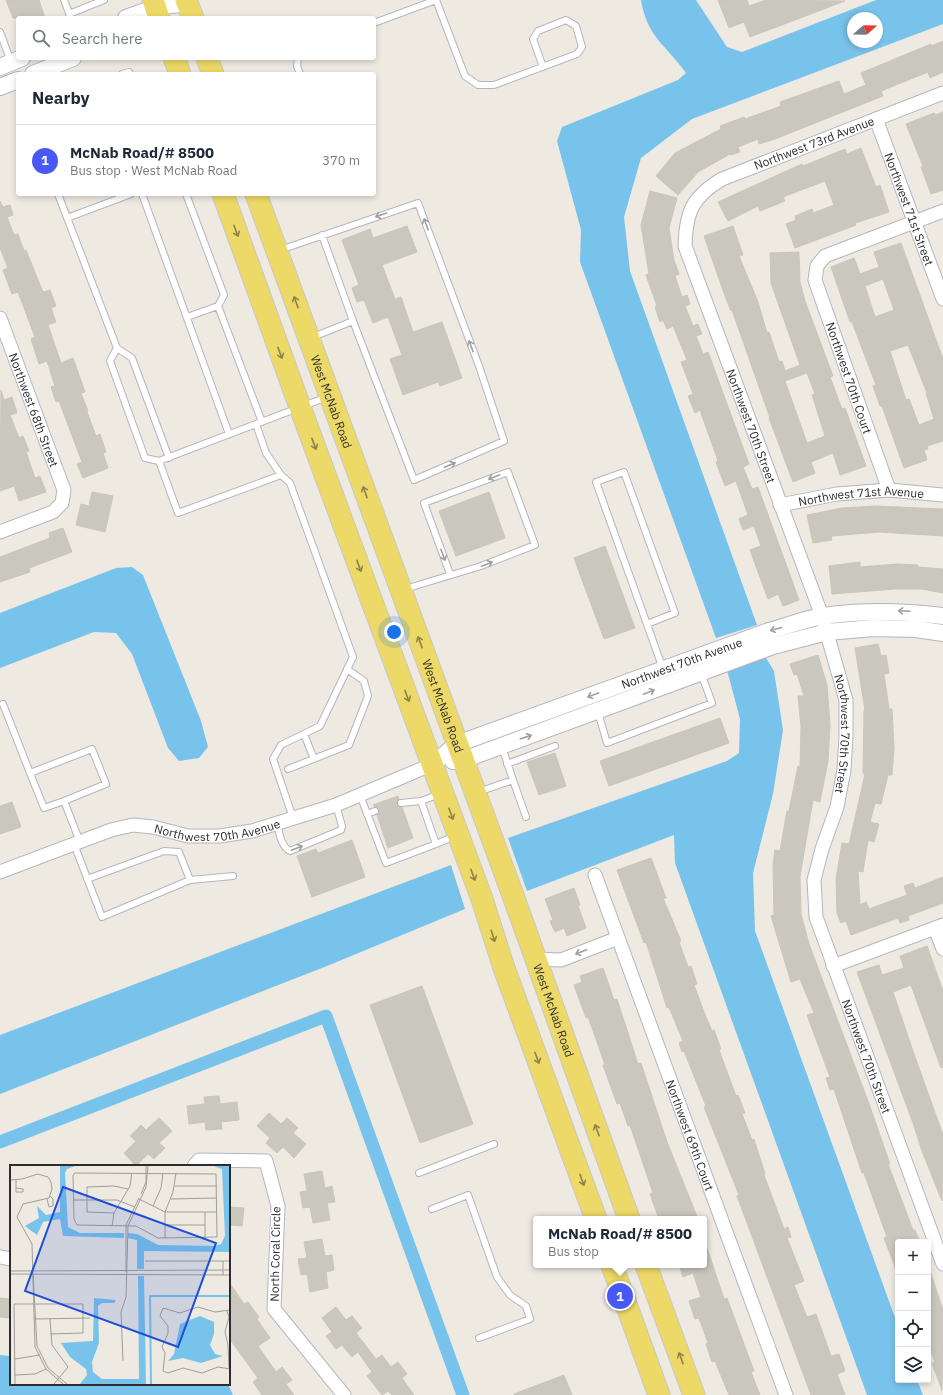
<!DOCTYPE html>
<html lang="en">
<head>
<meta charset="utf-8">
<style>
	body { margin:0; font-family:"IBM Plex Sans",sans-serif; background:#f6f6f7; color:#1f2937 }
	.controls { position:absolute; right:12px; bottom:12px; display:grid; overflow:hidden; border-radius:4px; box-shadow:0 2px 6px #0003 }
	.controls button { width:36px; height:36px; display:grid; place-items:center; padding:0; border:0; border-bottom:1px solid #e0e1e3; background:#fff; color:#1f2937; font:20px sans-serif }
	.compass { position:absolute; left:847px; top:12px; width:36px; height:36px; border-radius:50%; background:#fff; box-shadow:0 2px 6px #0003; rotate:70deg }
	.you { position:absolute; left:394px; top:632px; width:14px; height:14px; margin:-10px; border:3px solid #fff; border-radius:50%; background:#1a73e8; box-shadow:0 0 0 6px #1a73e833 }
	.badge { display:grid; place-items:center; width:26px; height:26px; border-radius:50%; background:#4758f5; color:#fff; font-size:13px; font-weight:700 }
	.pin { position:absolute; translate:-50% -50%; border:2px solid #fff; box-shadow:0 1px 4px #0006 }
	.popup { position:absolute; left:533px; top:1216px; width:174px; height:52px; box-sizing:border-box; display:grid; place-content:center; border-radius:4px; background:#fff; filter:drop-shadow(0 1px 3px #0005); font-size:13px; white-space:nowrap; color:#747a83 }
	.popup b { font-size:15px; color:#1f2937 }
	.popup::after { content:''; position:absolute; left:50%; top:100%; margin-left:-8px; border:8px solid transparent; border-top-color:#fff }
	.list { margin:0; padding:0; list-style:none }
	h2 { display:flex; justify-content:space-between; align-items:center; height:52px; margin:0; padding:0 16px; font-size:17px }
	h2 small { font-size:13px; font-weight:400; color:#747a83 }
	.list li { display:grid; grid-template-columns:26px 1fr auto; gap:12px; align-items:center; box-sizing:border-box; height:72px; padding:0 16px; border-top:1px solid #e0e1e3 }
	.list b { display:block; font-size:15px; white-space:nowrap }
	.list p { margin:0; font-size:13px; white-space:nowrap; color:#747a83 }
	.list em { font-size:13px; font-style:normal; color:#747a83 }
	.icon { flex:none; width:22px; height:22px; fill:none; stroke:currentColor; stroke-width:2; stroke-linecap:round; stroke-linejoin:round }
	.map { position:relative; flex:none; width:943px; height:1395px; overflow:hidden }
	.search { position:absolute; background:#fff; box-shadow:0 2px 6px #0003; left:16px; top:16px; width:360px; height:44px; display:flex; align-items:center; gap:10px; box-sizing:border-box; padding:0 14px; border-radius:4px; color:#747a83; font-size:15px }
	.panel { position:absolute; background:#fff; box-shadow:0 2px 6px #0003; left:16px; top:72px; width:360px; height:124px; border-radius:4px }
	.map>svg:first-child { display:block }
</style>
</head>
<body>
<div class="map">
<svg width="943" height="1395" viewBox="0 0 943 1395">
	<rect width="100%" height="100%" fill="#eee9e1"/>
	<path fill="#78c3ec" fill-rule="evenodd" d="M641,0H696L727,47L742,52L876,0H943V24L692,119L641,158L624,217L630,271L757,625L716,638L580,262L581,230L557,141L562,127L678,80L686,73C666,45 647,37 641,0ZM853,18H877V42H853Z
		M132,567L143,575L201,721L208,747L199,758L179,761L168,748L132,654L116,633L94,632L0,668V613L116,568Z
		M766,658L774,671L783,730L773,794L753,873L755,931L898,1326V1380H917L923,1395H867L675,863L674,835L527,891L508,838L727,761L739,753L740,719L727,670Z
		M451,865L465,909L327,966L0,1094V1035Z
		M0,1355L11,1356V1384H228L233,1395H0Z"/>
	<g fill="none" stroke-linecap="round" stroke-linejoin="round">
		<path stroke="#78c3ec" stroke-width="13" d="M0,1142L326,1016L463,1395"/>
	</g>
	<path fill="#cac7bf" stroke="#cac6ba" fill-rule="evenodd" d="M6,0H39L45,18H13Z
		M718,0H747L749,6L766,0L845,1L750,37L744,22L729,28Z
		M943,41V72L930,78L928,72L881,91L883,96L775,139L759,144L758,139L738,147L740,152L731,155L730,154L698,172L678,195L656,176L675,153L721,129L720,126L744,117L745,119L781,106L780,102L839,81L844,94L866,85L861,73L931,44V46Z
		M943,112V190L931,194L921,167L923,166L906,124L934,113L935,115Z
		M861,148L876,187L880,185L889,212L855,223L856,225L795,248L786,224L796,220L795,216L812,209L813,213L834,205L825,181L783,197L785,201L760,211L758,206L728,221L718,202L802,164L803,166L845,149L847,154Z
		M650,191L677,198L669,228L674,260L679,274L675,276L682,297L687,295L690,304L685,306L693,326L698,324L702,334L696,336L703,354L708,352L749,464L743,467L752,489L758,487L799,600L783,606L778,594L768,599L750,550L761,546L754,526L743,530L739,519L748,515L736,481L725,486L716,462L718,461L700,410L695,413L688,396L693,394L681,362L687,360L673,326L667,329L663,320L660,322L655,307L657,306L646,275L649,274L641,225Z
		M0,201L3,207L10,205L13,215L7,217L14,235L18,234L24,251L26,250L43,292L50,290L56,306L51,308L56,322L48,325L61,363L73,358L85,392L81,393L88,411L87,412L96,436L100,434L106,452L103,453L108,468L83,478L77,464L82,462L59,401L56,402L51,387L55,386L47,361L39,364L31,339L35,337L18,292L12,294L3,270L8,268L0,248Z
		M407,226L417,252L382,265L395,299L401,297L413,332L442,322L462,378L440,386L438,382L403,395L390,359L402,355L388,317L373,323L364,300L357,302L352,288L359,285L342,240L370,229L373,238Z
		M733,226L743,255L739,256L758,302L767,333L769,332L779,362L782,361L785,371L800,365L771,283L770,253L799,252L800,282L805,301L833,376L830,377L842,409L845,408L866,466L840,475L833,453L811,462L815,473L793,482L769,418H770L732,310L731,311L725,296L704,236ZM807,373L815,394L812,395L825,436L807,443L785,381Z
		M901,243L943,359V441L927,446L928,449L924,450L927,460L904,468L882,406H880L873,386L876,385L852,322H850L831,267L854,258L860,274L879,267L874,252ZM883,279L894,310L875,317L865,286ZM908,345L927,393H926L934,419L919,425L909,399L906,400L890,351Z
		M1,390L4,400L12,397L17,413L10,415L19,438L23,436L29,451L26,452L35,478L40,476L46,492L19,501L14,486L0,491Z
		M92,492L113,496L105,532L76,525L81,504L89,506Z
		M489,492L505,538L456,556L439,511Z
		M875,506L943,509V536L879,532L831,536L832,540L813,543L807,515L842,508Z
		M63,528L72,552L29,568L30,572L0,582V557L50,538L49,533Z
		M605,546L635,628L604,639L574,558Z
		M860,562V567L898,564L918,565V567L943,569V593L922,589H895L832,594L829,566Z
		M878,644L881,656L886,655L889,673L884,674L889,709H892L894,748L892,775H888L881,804L875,803L870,822L879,824L874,842L868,840L863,872L858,871L860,905L866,902L869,909L907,895L904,886L913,883L915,888L943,877V903L908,916L909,920L900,923L898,918L851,935L846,921L841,923L837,913L836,879L842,843L849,844L865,774L863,773L864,710H865L855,648Z
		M818,655L827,685L830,725L828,761L820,802L813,800L800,876L801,914L809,944L868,1101L890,1164H888L913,1230H915L920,1242H898L897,1272L884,1238L887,1237L864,1173H862L834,1089L830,1090L826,1078L830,1077L807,1015L814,1013L800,979L791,982L771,916L774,915L773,865L775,850L780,851L787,811H789L798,766L800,767L801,727L798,696H804L797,674L794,675L790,664Z
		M720,718L729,743L609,786L600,761Z
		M555,753L566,786L539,795L527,762Z
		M398,796L399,799L397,804L402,807L413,838L388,848L377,815L379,810L373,805Z
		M12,802L21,827L0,834V806Z
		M352,840L365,877L312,897L297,856L316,849L318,853Z
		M651,858L666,898H663L681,941L679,942L688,967L691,966L697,984L694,985L704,1012L712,1031L714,1030L721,1049L719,1050L736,1096L738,1095L745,1113L742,1114L752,1140L754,1139L765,1174L764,1175L784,1229L788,1227L791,1237L787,1238L804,1281L794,1285L807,1317L816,1314L831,1356L839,1354L845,1371L837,1374L845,1395H811L737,1196L739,1195L704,1107L706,1106L684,1051L682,1052L679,1043L683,1041L669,1007L667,1008L646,942L644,943L617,870Z
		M574,888L580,905L578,906L586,928L567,936L564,928L555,932L550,921L553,920L545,899Z
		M927,946L943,991V1067L941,1068L911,985L893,992L914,1054L943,1135L942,1201L922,1151L913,1123L857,972L879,965L882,975L904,968L900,956Z
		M603,968L614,1000L617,999L638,1064L641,1063L667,1142L698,1219H659L650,1194L653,1193L630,1125L628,1126L620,1103L617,1104L603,1065H605L596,1039L588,1017L586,1018L574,985L582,982L580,976Z
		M422,986L473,1124L420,1143L370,1005Z
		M219,1096L220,1104L237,1102L239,1120L221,1122L222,1129L206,1130L205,1122L189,1124L187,1106L205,1104L204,1097Z
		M269,1113L281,1124L287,1118L298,1128L293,1133L306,1144L294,1158L283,1147L277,1153L266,1143L270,1138L257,1126Z
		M159,1118L172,1131L159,1143L165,1148L154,1159L148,1154L136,1166L124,1153L136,1141L130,1136L141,1125L146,1130Z
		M322,1171L325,1188L332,1186L335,1202L327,1203L330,1220L313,1223L310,1207L303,1208L300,1192L307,1191L304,1174Z
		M229,1207L244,1208L242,1226L229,1225Z
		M322,1239L325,1256L332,1255L334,1270L326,1272L328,1288L310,1292L307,1274L301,1275L298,1259L307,1258L304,1242Z
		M706,1245L724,1299L727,1298L754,1371L751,1372L760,1395H729L715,1361L712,1362L706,1344L708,1343L699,1318L695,1319L689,1301L701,1297L693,1273L683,1277L679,1265H704V1246Z
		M930,1271L943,1310L942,1390L932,1363L935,1362L928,1345V1272Z
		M229,1282L244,1304L248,1302L259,1317L257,1319L270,1338L258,1346L276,1372L282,1367L292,1380L286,1384L294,1395H262L253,1382L258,1378L229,1338Z
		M0,1298L11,1299V1318L0,1317Z
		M336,1307L346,1320L352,1316L362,1328L356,1333L376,1359L382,1355L391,1367L398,1362L407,1374L402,1378L414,1395H392L388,1391L382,1395L367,1376L372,1372L358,1352L352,1357L342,1345L336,1349L326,1336L332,1332L322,1318Z
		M564,1375L572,1395H514V1394Z"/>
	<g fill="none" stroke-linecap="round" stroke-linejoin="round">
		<defs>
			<path id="service" d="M64,0L71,18
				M436,0L465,76L478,85H494L577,54L582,47L576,26L566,20L538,31L533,39L543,67
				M69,14L104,0
				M374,23L436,0
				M0,32L11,62
				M298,58L297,66L300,74
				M122,74L129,72L130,74
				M58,194L117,348L110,361L145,458L159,461L178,513L281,475L290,483L353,657L320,726L281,745L273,759L293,818
				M142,194L229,434
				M186,194L224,295L218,306L262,422
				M67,218L131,194
				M280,250L418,203L479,366L504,441L414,480L353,321
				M187,317L218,306
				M313,337L353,321L322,235
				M117,348L132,358L169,458
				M256,424L266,453L281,475
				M159,461L327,397
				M405,589L481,566L535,545L508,472L424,503L450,574
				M647,624L675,613L624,472L596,482L663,669
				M3,704L30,773L92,749L106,784L64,801L80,842
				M598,712L607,743L712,703L701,673
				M304,734L314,759
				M502,747L513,780
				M507,764L555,746
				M288,769L349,745L368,696L364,681L347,669
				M30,773L44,808L64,801
				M478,792L513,780L526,817
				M360,795L386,863L436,844L421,801
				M401,803L421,801L440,794
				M367,814L375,811
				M277,823C279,832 281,847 290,851L341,830L342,826L336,805
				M74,844L102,917L190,880L233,876
				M436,844L455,836
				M87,879L164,851L179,852L190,880
				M419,1173L494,1144
				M432,1209L468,1195L497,1277L510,1295L526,1306L530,1319L479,1338"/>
			<g id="minor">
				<path id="s1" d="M943,93L722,179C692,197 686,212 685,246L822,616L846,700V736L844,770L837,807L822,849L814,880L816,917L943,1264"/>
				<path id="s2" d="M876,119L943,299"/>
				<path id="s3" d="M0,318L64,490L62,503L53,512L0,532"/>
				<path d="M889,490L815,280L817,266L825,256L943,211"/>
				<path id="s4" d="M780,505L837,494L889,490L943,495"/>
				<path id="s5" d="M0,872L111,830L133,825L153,827L188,836H220L252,831L336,805L433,764"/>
				<path id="s6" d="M595,875L786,1395"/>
				<path d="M935,928L943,949"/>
				<path d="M535,959L561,960L618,938"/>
				<path d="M833,966L943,925"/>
				<path d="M194,1166L199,1160L266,1161L278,1206L274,1309L344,1395"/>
				<path d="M0,1257L11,1259"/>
			</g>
			<g id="tertiary">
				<path d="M126,18L156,7L187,3"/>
				<path d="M0,67L22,58"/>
				<path d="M33,74L73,58"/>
				<path d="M0,87L18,80"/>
				<path d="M453,761L463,760L773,646L827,632L873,628L916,629L943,633"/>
				<path id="s7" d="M433,764L457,744L769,631C787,626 805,619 823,616C864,610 902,611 943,616"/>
			</g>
			<g id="primary">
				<path d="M153,0L159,18"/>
				<path d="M186,0L193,18"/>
				<path d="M174,58L180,74"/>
				<path d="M207,58L213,74"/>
				<path d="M223,194L300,407L482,899L504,968L596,1219"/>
				<path id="s8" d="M256,194L515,901L629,1219"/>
				<path d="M612,1265L659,1395"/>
				<path d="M646,1265L694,1395"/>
			</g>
		</defs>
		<use href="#service" stroke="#b4b5c0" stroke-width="8"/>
		<use href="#minor" stroke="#b4b5c0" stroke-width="15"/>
		<use href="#tertiary" stroke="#b4b5c0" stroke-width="18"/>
		<use href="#primary" stroke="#c8c8c8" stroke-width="23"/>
		<use href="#service" stroke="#fff" stroke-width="6"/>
		<use href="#minor" stroke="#fff" stroke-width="13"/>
		<use href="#tertiary" stroke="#fff" stroke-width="16"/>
		<use href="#primary" stroke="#edd967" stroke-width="21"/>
	</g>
	<defs><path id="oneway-shaft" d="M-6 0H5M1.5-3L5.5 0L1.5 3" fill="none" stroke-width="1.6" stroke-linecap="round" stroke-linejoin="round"/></defs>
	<g stroke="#a0a0a0">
		<use href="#oneway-shaft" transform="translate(381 215) rotate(161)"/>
		<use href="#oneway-shaft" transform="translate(426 224) rotate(-110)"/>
		<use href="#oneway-shaft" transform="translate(471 346) rotate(-110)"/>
		<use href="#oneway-shaft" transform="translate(450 465) rotate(-23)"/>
		<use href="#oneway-shaft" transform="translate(494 477) rotate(160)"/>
		<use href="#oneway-shaft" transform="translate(443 555) rotate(70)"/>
		<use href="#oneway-shaft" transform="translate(487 564) rotate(-21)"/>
		<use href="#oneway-shaft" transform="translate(904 611) rotate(-177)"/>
		<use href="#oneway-shaft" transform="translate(776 629) rotate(165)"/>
		<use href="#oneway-shaft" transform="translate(649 692) rotate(-21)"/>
		<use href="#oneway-shaft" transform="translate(593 695) rotate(160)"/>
		<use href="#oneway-shaft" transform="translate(526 737) rotate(-19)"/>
		<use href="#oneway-shaft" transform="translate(297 848) rotate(-21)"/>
		<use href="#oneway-shaft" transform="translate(581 952) rotate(159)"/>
	</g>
	<g stroke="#8d834a">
		<use href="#oneway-shaft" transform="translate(236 231) rotate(70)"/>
		<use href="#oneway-shaft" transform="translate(296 302) rotate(-110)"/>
		<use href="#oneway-shaft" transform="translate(280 353) rotate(70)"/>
		<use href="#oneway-shaft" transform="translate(314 444) rotate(70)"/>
		<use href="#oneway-shaft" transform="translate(365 492) rotate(-110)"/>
		<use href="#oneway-shaft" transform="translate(359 566) rotate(70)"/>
		<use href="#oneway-shaft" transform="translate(420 642) rotate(-110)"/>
		<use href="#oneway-shaft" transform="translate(407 696) rotate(70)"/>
		<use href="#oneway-shaft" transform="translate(451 814) rotate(70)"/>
		<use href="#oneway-shaft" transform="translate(473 875) rotate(70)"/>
		<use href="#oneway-shaft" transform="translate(493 936) rotate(72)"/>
		<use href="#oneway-shaft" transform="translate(537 1058) rotate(70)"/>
		<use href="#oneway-shaft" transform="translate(597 1130) rotate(-110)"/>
		<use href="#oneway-shaft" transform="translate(582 1180) rotate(70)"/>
		<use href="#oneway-shaft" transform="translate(681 1358) rotate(-110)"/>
	</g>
	<g text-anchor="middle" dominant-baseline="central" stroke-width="3" stroke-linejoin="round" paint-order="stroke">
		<g font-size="12" fill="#2d2d2d" stroke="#fff">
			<text transform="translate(814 143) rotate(-21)">Northwest 73rd Avenue</text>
			<text stroke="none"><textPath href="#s2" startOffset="96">Northwest 71st Street</textPath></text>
			<text transform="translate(849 378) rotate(71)">Northwest 70th Court</text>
			<text stroke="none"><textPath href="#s8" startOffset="221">West McNab Road</textPath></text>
			<text stroke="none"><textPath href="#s3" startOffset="98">Northwest 68th Street</textPath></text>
			<text stroke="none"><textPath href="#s1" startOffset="510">Northwest 70th Street</textPath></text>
			<text stroke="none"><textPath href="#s4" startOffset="82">Northwest 71st Avenue</textPath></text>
			<text stroke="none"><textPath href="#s7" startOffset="270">Northwest 70th Avenue</textPath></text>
			<text stroke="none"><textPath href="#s8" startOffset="545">West McNab Road</textPath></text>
			<text stroke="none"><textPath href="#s1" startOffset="834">Northwest 70th Street</textPath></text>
			<text stroke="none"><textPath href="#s5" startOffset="227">Northwest 70th Avenue</textPath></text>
			<text stroke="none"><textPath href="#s8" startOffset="869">West McNab Road</textPath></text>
			<text stroke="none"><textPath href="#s1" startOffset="1170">Northwest 70th Street</textPath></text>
			<text stroke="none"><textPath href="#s6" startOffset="277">Northwest 69th Court</textPath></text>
			<text transform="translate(275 1254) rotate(-89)">North Coral Circle</text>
		</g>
	</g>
	<g transform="translate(10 1165)">
		<rect width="220" height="220" fill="#eee9e1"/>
		<path d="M50,1H135H65L57,4L55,8L58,62L70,68H114V73L53,71L50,54L33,57L27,70L15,61L29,53L27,41L36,50L50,47ZM139,1H220V87L134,86V104H127V75L118,73V68L127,69L148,80L205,81L211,79L215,71L212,4L204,1ZM128,111H134L136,219H70L77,210L76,204L60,192L51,178L83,176L84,133L106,135L104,138H92L88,141L89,178L82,197L83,207L92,214H129ZM190,151L204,157V169L200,180L205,189L213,191L191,198L173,193L158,196L164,189L170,159Z" fill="#78c3ec"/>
		<path fill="none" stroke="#78c3ec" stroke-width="2" d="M141,219L140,131H220"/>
		<path fill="none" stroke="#a19e99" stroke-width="1" d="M65,8L206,9L207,72L148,73L126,61L67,60L64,54L63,10ZM0,15L12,14L28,9L38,12L41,17L42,24L39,33L13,39L7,52L22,79L25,182L36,204L53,219M6,15V27H13V24L6,23M165,21H207M131,29L136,17V1M37,34L39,42L43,41V34L40,31M129,34L155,47H207M161,34L207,33M63,35H107L125,42M143,41L151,23L153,8M195,47V73M104,48L77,47V22L104,21L118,24M154,60H195M102,61L104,48L120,21L122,8M155,73V47L163,27L166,8M135,96H220M0,106L220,105M116,107V60L129,33M23,108L27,181L38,203L57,219M0,109L220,110M213,110V96M220,145L205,147L188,142L170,148L153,143L150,151L158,161V168L152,182L155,188L153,206L158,208L173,203L192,208L208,202L220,204M217,146L219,152L215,167L218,180L219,203M24,154L80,153M40,154L42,180L58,202L44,219M5,194L30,190M113,196L111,147L116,132L118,61L136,22L138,1M5,210L25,209L36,204M5,219L4,139H73V168L40,169"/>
		<path fill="#1d4ed8" fill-opacity="0.15" stroke="#1d4ed8" stroke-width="2" d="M53,22L206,78L168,182L15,126Z"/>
		<rect width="220" height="220" fill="none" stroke="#2d2d2d" stroke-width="2"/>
	</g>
</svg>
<div class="controls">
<button>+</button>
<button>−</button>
<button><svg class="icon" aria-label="locate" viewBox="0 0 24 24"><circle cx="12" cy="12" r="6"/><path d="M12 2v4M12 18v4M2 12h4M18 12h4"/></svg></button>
<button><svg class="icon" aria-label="layers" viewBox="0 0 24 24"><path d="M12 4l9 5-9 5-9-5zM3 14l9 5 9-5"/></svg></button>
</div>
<svg class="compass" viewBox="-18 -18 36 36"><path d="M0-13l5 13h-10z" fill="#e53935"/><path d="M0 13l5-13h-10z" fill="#747a83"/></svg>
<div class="you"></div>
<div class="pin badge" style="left:620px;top:1296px">1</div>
<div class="popup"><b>McNab Road/# 8500</b>Bus stop</div>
<div class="search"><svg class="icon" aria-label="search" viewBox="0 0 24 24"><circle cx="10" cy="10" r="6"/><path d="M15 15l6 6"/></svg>Search here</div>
<section class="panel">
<h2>Nearby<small></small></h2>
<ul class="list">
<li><span class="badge">1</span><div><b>McNab Road/# 8500</b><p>Bus stop · West McNab Road</p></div><em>370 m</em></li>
</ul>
</section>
</div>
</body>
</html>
